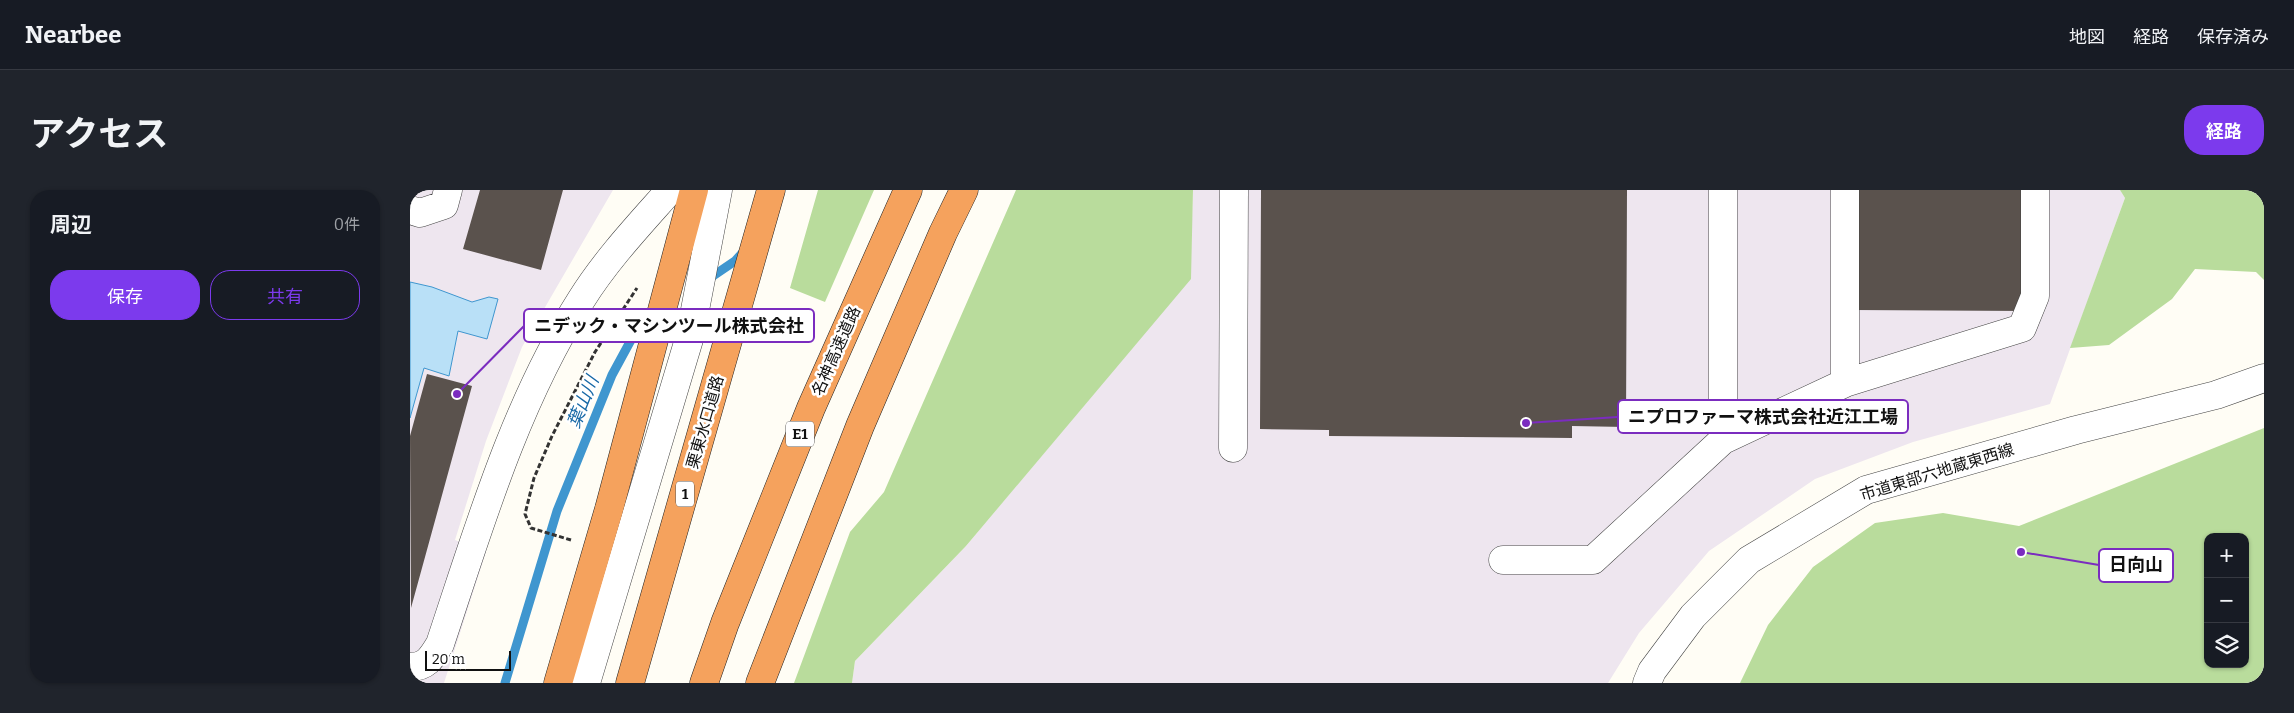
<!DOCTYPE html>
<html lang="ja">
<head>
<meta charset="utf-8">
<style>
	body { margin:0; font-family:Bitter,"Noto Sans JP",serif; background:#20242c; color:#f1f3f6 }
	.controls { position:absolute; right:15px; bottom:15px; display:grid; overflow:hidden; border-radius:10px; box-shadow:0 1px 4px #0004 }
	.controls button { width:45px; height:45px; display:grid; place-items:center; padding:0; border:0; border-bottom:1px solid #363941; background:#171b24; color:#f1f3f6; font:25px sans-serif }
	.scale { position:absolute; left:15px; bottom:12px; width:86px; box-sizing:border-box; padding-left:5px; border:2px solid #111; border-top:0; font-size:14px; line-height:18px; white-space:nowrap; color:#111; -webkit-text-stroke:4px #fff; paint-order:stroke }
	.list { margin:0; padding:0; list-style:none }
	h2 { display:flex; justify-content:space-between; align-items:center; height:65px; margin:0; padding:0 20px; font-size:21px }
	h2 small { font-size:16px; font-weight:400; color:#9ea1a6 }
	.actions { display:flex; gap:10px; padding:15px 20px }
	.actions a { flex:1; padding:11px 0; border:1px solid #7c3aed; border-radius:20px; text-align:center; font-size:18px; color:#7c3aed }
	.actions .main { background:#7c3aed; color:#fff }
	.icon { flex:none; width:28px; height:28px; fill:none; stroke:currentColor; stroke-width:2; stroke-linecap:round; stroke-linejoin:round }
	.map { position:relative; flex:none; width:1854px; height:493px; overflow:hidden; border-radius:20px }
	header { display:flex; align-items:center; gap:30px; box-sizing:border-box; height:70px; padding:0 25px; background:#171b24; border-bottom:1px solid #363941 }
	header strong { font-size:24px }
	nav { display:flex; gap:28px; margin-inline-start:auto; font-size:18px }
	.intro { display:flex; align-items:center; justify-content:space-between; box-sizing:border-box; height:120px; padding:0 30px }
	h1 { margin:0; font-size:35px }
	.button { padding:12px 22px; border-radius:20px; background:#7c3aed; color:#fff; font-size:18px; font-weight:700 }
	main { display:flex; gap:30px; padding:0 30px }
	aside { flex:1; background:#171b24; border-radius:20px; box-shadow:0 1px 4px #0004 }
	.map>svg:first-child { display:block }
</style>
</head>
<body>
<header>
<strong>Nearbee</strong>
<nav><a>地図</a><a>経路</a><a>保存済み</a></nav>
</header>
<div class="intro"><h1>アクセス</h1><a class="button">経路</a></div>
<main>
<aside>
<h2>周辺<small>0件</small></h2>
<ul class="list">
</ul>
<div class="actions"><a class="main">保存</a><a>共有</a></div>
</aside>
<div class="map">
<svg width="1854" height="493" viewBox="0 0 1854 493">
	<rect width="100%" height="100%" fill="#fffdf5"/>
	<path fill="#eee6ef" d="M0,0H203L112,157L76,251L45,350L76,362L34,493H0Z
		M783,0H1710L1715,8L1640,214L1503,252L1405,289L1299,361L1229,443L1198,493H442L445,471L556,356L780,89Z"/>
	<path fill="#b9dc9c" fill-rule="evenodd" d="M408,0H464L415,112L380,98Z
		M606,0H783L781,89L556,356L445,471L442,493H384L440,342L474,302Z
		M1710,0H1854V90L1846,82L1785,79L1762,109L1699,155L1660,158L1715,8Z
		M1854,238V493H1330L1358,435L1403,377L1465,333L1533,323L1609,336ZM1798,347H1835V474H1798Z"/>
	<path fill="#b9e0f7" stroke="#3f96cf" d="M0,92L22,97L62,112L79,107L88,109L77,149L48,141L39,186L14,178L0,228Z"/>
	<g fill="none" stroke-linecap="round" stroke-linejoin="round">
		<path stroke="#3f96cf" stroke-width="9" d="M297,90L325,71L335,60
			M95,493L147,321L202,185L221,150L241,133"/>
	</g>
	<path fill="#5a524d" d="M70,0H153L131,80L53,59Z
		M851,0H1217L1216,237L1162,236V248L919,246V240L850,239Z
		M1443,0H1617L1616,121L1443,120Z
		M17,184L62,196L1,418L0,246Z"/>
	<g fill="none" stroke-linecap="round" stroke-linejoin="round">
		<defs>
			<path id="minor" d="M1313,0V250
				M0,20L10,23L34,15L38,0
				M1435,193V0
				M823,258L824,0
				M1093,370H1183L1313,250L1435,193L1612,138L1625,106V0
				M0,477C17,477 22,467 30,454C69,337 105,214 171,110C196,70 229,35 260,0
				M176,493L280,146L308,0
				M1237,493L1242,481L1283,426L1339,370L1456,300L1666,240L1806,205L1854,188"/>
			<path id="highway" d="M148,493L199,319L284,0
				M220,493L361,0
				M294,493L315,433L401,218L498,0
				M350,493L450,236L533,43L554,0"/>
		</defs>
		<use href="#minor" stroke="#444" stroke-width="29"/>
		<use href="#highway" stroke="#222" stroke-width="29"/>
		<path stroke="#333" stroke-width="3" stroke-dasharray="5 2.5" stroke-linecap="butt" d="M161,350L121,338L115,324L124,288L142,246L185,162L227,98"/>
		<use href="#minor" stroke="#fff" stroke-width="28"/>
		<use href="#highway" stroke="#f5a25d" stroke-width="28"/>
	</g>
	<g text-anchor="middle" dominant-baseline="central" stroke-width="5" stroke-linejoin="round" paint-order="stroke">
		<g fill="#fff" stroke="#585858" stroke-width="1">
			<rect x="376" y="231.5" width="28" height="25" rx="4"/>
			<rect x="266" y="291.5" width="18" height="25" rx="4"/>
		</g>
		<g font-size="15" font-weight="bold" fill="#111">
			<text x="390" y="244">E1</text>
			<text x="275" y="304">1</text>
		</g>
		<g font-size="16" fill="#111" stroke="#fff">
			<text transform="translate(426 161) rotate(-66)">名神高速道路</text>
			<text transform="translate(295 232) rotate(-74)">栗東水口道路</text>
			<text transform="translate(1527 282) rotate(-17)">市道東部六地蔵東西線</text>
		</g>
		<g font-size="18" font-style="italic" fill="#1768a6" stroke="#fff">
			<text transform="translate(173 212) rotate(-68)">葉山川</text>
		</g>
	</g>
	<path fill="none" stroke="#7b2cbf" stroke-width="2" d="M47 204L114 136M1116 233L1208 227M1611 362L1689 375"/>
	<g fill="#7b2cbf" stroke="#fff" stroke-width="2">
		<circle cx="47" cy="204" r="5"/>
		<circle cx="1116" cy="233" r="5"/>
		<circle cx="1611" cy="362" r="5"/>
	</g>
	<g fill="#fff" stroke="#7b2cbf" stroke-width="2">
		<rect x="114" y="119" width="290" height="33" rx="5"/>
		<rect x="1208" y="210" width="290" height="33" rx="5"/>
		<rect x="1689" y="359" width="74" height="33" rx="5"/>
	</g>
	<g font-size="18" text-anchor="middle" font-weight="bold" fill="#111">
		<text x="259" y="142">ニデック・マシンツール株式会社</text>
		<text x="1353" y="233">ニプロファーマ株式会社近江工場</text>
		<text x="1726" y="381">日向山</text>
	</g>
</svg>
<div class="controls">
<button>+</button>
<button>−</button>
<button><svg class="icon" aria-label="layers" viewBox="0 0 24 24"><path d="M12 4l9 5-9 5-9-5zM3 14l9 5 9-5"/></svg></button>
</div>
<div class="scale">20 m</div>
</div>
</main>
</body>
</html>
